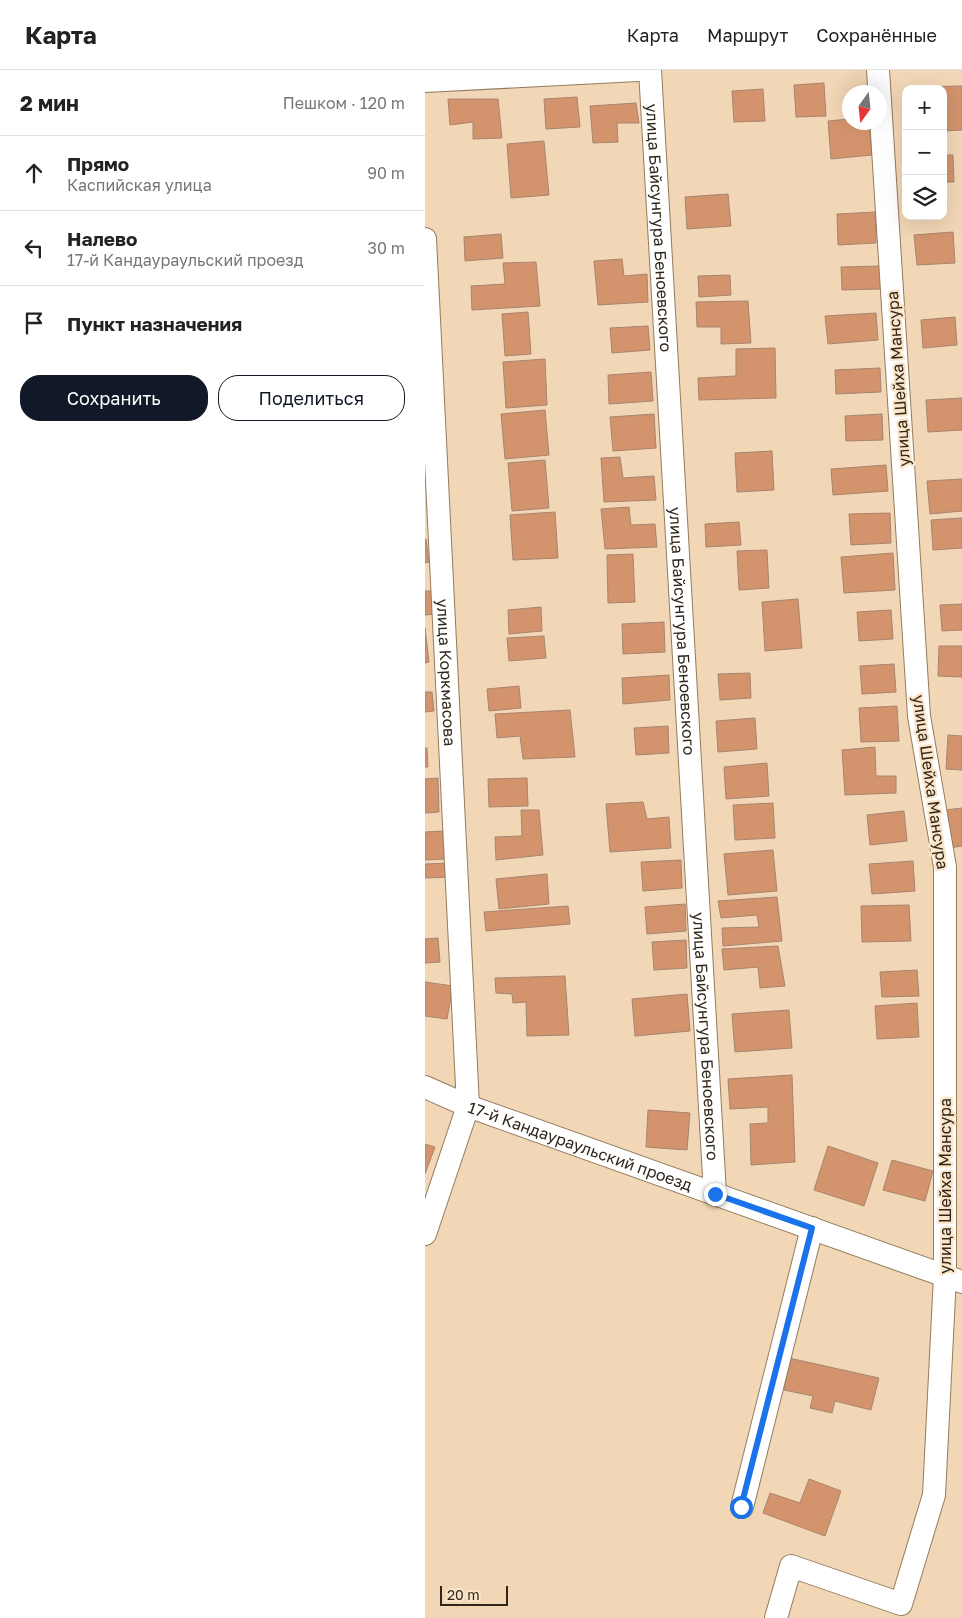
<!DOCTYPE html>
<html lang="ru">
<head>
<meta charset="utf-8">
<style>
	body { margin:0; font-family:"Golos Text",sans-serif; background:#f2f2f2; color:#222 }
	.controls { position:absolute; right:15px; top:15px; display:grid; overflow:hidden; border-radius:10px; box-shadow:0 5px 20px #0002 }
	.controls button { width:45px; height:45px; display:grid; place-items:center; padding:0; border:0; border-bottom:1px solid #e0e0e0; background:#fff; color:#222; font:25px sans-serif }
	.compass { position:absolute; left:417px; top:15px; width:45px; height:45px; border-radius:50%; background:#fff; box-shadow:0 5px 20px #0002; rotate:195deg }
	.scale { position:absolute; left:15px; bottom:12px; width:68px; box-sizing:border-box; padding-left:5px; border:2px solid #31261a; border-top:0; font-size:14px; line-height:18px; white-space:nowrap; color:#31261a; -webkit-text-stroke:4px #fbe5ca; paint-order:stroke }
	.stop { position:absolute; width:15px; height:15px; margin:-11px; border:4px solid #1a73e8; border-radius:50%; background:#fff }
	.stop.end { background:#1a73e8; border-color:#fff; box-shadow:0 1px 5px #0008 }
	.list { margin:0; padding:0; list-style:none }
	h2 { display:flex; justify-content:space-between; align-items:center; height:65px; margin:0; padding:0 20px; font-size:21px }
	h2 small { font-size:16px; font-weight:400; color:#767676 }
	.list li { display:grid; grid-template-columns:32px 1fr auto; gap:15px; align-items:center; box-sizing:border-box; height:75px; padding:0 20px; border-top:1px solid #e0e0e0 }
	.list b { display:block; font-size:19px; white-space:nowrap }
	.list p { margin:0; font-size:16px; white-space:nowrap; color:#767676 }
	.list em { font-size:16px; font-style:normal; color:#767676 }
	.actions { display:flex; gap:10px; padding:15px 20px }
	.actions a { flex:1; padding:11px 0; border:1px solid #111827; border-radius:20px; text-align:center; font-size:18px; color:#111827 }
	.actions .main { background:#111827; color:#fff }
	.icon { flex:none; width:28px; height:28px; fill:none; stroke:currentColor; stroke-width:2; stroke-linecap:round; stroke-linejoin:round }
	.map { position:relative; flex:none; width:537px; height:1548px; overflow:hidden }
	header { display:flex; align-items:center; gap:30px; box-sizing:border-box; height:70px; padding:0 25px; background:#fff; border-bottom:1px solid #e0e0e0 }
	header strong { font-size:24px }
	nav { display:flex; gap:28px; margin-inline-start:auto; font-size:18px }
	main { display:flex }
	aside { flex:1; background:#fff }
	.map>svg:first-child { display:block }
</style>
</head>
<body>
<header>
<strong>Карта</strong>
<nav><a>Карта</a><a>Маршрут</a><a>Сохранённые</a></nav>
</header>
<main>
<aside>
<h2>2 мин<small>Пешком · 120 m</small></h2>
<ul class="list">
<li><svg class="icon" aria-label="ahead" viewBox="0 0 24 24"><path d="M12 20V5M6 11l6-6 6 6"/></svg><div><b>Прямо</b><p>Каспийская улица</p></div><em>90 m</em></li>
<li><svg class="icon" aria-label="left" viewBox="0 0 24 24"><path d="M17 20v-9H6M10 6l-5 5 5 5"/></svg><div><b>Налево</b><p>17-й Кандаураульский проезд</p></div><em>30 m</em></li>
<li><svg class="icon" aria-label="arrive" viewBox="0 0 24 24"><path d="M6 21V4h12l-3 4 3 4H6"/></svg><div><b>Пункт назначения</b></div></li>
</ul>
<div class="actions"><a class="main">Сохранить</a><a>Поделиться</a></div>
</aside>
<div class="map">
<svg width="537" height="1548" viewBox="0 0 537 1548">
	<rect width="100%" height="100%" fill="#f2d7b6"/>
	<path fill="#d2936d" stroke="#a8856f" d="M399,13L401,46L371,47L369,15Z
		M537,16V60L518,61V19H483V17Z
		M338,19L340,51L309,52L307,21Z
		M152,27L155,57L121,59L119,29Z
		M23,29H73L77,68L48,69V52L25,55Z
		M211,33L214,53H192L193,72L168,73L165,36Z
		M424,49V52H444L447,85L406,89L403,51Z
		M119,71L124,125L86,128L82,74Z
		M518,85H528L529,112H518Z
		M303,124L306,156L262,159L260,127Z
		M450,142L451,173L413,175L412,144Z
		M528,162L530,193L492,195L489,165Z
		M76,164L78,188L40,191L39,167Z
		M197,189L199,206L222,204L223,232L173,235L169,191Z
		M111,192L115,236L47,240L46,216L80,214L78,193Z
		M454,196L456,219L417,220L416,197Z
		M305,205L306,225L274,227L273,206Z
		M323,231L326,273L296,274V257H272L271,232Z
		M103,242L106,284L80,286L77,244Z
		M451,243L453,270L403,274L400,246Z
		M530,247L532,275L498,278L496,250Z
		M223,256L225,280L187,283L185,258Z
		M350,278L351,328L274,330L273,308L311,306V279Z
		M120,289L122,335L81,338L78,292Z
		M455,298L456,322L411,324L410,300Z
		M226,302L228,331L184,334L183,305Z
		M537,328V360L503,362L501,330Z
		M120,340L124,385L80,389L76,344Z
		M229,344L231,378L188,381L185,347Z
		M457,344L458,370L421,371L420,346Z
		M347,381L349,420L312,422L310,383Z
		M195,387L198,408L229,406L231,430L179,432L176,388Z
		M120,390L124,438L87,441L83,393Z
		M461,395L463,421L408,425L406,399Z
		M537,409V441L505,444L502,411Z
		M204,437L206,455L230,454L232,477L180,479L176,439Z
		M130,442L133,488L88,490L85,445Z
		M465,443L466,473L426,475L424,444Z
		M537,448V478L508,480L506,450Z
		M314,452L316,475L281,477L280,454Z
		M0,469H1L4,492L0,493Z
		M342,480L344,518L314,520L312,481Z
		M468,483L470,520L419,523L416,487Z
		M208,484L210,532L183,533L182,485Z
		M0,521H7L9,544L0,545Z
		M373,529L377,578L340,581L337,532Z
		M537,534V560L517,561L515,535Z
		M116,537L117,561L84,564L83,540Z
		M466,540L468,569L434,571L432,542Z
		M239,552L240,582L198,584L197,554Z
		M0,558L4,592L0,593Z
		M119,566L121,588L84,591L82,568Z
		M514,576H537V607L513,606Z
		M469,594L471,622L437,624L435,596Z
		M325,603L326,628L295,630L293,604Z
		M244,605L245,630L198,634L197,608Z
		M94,616L96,638L64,641L62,619Z
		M0,622H7L9,641L0,642Z
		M472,636L474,671L436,672L434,638Z
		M145,640L150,687L98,689L95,666L72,668L70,644Z
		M330,648L332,679L293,682L291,651Z
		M243,656L244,683L211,685L209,658Z
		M523,665L537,666V700L521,699Z
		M450,677L451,706H471V723L420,725L417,680Z
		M0,678H2L3,697H0Z
		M342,693L344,726L301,729L299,697Z
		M13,708L14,742L0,743V709Z
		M102,708L103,736L64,737L63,709Z
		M218,732L222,749L244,747L246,778L185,782L181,734Z
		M348,733L350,768L310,770L308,735Z
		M537,738V776L524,778L520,740Z
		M96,740H114L118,785L71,790L70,767L97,766Z
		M479,741L482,771L445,775L442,745Z
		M18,761L20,789L0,790V762Z
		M348,780L352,821L303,825L299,784Z
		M256,790L257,818L218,821L216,792Z
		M488,791L490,821L447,824L444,794Z
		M25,793L27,807L0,808V794Z
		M122,804L124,834L74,839L71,809Z
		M352,827L357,871L298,876L297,858L334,857L332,845L296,848L293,831Z
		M260,834L261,861L222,864L220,837Z
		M484,835L486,871L437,872L436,836Z
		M143,836L145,854L61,861L59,842Z
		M13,868L15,892L0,893V869Z
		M261,870L262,898L229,900L227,872Z
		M353,876L360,916L335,918L333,897L299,900L297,879Z
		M492,900L494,926L457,927L455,902Z
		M140,906L144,965L102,966L101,932L88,933L87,924L71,923L70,908Z
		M0,912L28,916L22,949L0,946Z
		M262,924L265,961L210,966L207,929Z
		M492,933L494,967L452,969L450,936Z
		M364,940L367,978L310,982L307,944Z
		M367,1005L370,1092L326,1095L325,1054L343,1053V1037L305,1039L303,1009Z
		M223,1040L265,1043L262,1080L221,1077Z
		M0,1074L10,1077L0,1104Z
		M403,1076L453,1093L439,1136L389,1120Z
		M467,1090L508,1101L500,1131L458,1120Z
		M364,1288L454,1308L446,1340L410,1331L407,1343L385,1338L388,1326L359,1320Z
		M384,1409L416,1421L400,1466L338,1443L345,1423L375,1433Z"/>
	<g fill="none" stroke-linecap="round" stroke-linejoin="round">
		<defs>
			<g id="minor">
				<path id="s1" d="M225,0L290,1124"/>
				<path d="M0,11L213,0"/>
				<path id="s2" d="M0,169L43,1036L0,1164"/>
				<path id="s3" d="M0,1017L43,1036L537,1212"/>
				<path d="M317,1437L387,1158"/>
				<path d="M351,1548L366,1496L476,1534L509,1425L520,1206V797L494,646L453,0"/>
			</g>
		</defs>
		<use href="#minor" stroke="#947b5c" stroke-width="24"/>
		<use href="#minor" stroke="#fff" stroke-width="22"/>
	</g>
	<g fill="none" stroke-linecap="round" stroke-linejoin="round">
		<path stroke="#1a73e8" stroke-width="6" d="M290,1124L387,1158L316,1437"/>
	</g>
	<g text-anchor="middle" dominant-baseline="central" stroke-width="4.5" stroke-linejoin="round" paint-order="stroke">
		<g font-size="16" fill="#31261a" stroke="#fbe5ca">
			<text stroke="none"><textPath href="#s1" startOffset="158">улица Байсунгура Беноевского</textPath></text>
			<text transform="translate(473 309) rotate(-94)">улица Шейха Мансура</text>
			<text stroke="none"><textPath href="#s1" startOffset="562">улица Байсунгура Беноевского</textPath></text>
			<text stroke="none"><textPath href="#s2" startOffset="434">улица Коркмасова</textPath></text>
			<text transform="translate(506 712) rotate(82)">улица Шейха Мансура</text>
			<text stroke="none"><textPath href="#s1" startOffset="968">улица Байсунгура Беноевского</textPath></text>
			<text stroke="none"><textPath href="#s3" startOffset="166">17-й Кандаураульский проезд</textPath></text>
			<text transform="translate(520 1116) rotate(-90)">улица Шейха Мансура</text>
		</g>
	</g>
</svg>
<div class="controls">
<button>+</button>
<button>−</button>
<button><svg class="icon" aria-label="layers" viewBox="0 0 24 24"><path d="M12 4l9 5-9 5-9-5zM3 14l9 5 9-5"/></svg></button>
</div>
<svg class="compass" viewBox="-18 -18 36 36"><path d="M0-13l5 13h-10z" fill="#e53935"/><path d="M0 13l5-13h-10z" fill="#767676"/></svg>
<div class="scale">20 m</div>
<div class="stop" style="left:316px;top:1437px"></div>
<div class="stop end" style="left:290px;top:1124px"></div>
</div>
</main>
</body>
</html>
